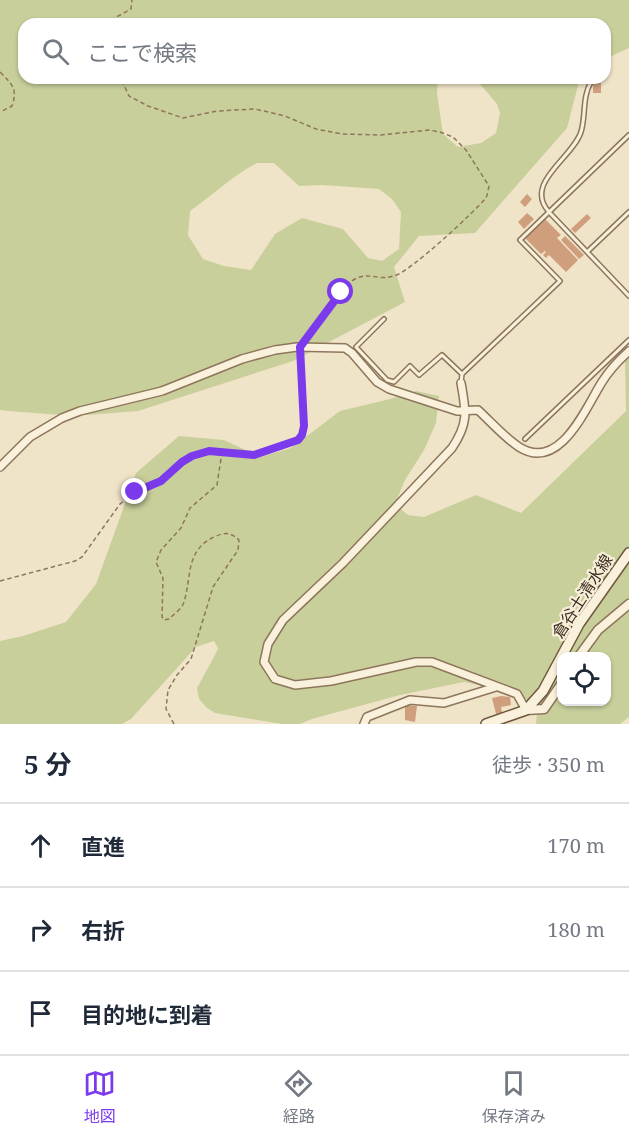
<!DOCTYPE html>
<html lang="ja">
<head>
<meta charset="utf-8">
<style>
	body { margin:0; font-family:"Noto Serif","Noto Sans JP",serif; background:#f6f6f7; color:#1f2937 }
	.controls { position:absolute; right:18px; bottom:18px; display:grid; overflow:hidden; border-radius:12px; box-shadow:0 2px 4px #0004 }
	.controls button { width:54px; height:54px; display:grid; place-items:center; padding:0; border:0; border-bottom:2px solid #e0e1e3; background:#fff; color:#1f2937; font:30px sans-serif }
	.stop { position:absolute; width:18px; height:18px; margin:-14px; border:4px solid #7c3aed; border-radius:50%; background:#fff }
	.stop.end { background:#7c3aed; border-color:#fff; box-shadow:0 2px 6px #0008 }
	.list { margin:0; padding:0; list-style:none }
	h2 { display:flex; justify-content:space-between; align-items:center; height:78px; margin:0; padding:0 24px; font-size:26px }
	h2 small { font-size:20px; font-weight:400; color:#747a83 }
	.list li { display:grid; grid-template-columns:39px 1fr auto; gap:18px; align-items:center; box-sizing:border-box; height:84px; padding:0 24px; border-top:2px solid #e0e1e3 }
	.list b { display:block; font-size:22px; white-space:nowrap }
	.list em { font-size:20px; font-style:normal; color:#747a83 }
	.icon { flex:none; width:33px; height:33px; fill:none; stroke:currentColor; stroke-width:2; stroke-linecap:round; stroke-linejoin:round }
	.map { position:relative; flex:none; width:629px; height:724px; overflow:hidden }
	.search { position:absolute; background:#fff; box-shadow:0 2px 4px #0004; left:18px; right:18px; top:18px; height:66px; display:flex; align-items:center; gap:15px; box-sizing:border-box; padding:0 21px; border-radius:18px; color:#747a83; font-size:22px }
	.sheet { height:330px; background:#fff }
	nav { display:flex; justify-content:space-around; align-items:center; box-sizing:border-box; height:84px; border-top:2px solid #e0e1e3; background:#fff; font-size:16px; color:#747a83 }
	nav a { display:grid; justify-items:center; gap:3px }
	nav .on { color:#7c3aed }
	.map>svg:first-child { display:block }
</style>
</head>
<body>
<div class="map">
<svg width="629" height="724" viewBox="0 0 629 724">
	<rect width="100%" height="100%" fill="#f0e4c8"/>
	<path fill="#c9cf9b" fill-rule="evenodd" d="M0,0H629V48L605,59V24H24V78H438L437,93L443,134L458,147L481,143L496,133L500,113L497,104L475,78H580L567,128L475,233L419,236L394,267L405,302L293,361L138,411L74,416L8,411L0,410ZM257,163H274L299,186L322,185L379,189L392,199L401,212L399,249L382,261L368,258L343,229L302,218L275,234L251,270L224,266L203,259L188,235L190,211C213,195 232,176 257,163Z
		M629,357V717L620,724H536L537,713L522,694L464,682L400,695L312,719L300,724H282L215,713L207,708L199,699L197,688L216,653L218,648L214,641L196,647L131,719L122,724H0V641L23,636L66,622L96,584L136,473L179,436L224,440L261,457L291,448L340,411L390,399L416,391L439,396L436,423L424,450L405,480L395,504L408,515L424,517L476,495L521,513L626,411L625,359ZM562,656H606V702H562Z"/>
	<path fill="#cf9f7d" d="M593,83H601V93H593Z
		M527,194L532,199L525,207L520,202Z
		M527,213L534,219L524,229L518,222Z
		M587,214L591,218L575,233L571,229Z
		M545,219L561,235L557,238L578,260L566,272L549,255L546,258L543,255L546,252L545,251L541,254L525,238Z
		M565,236L584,255L579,259L561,240Z
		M501,696L510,697L511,705L501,707L502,713L496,714L492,698Z
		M405,705L417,706L415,722L405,720Z"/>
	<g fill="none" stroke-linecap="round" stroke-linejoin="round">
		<defs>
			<path id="service" d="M591,82C582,97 586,116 581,132C572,159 523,183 549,212L629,296
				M587,252L629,212
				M384,319L356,347L387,380L394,382L410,366L419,375L442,355L462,374
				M461,383L462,374L560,281L520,240L629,135
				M525,439L629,340"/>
			<path id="minor" d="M461,383C466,411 469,423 452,448L343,563L283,620L268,644L264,662L275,679L295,685L331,681L416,662H432L517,694L526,710
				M0,467L30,437L62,418L80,411L162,391L242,359L275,350L297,347L345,348L352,353L377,382L389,389L457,411L478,410C491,422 505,438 519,447C560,473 586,407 602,382C610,369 619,360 629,351
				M364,724L367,717L410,700L444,703L496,687"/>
			<path id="tertiary" d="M579,656L598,630L629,604
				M526,710L544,709L562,683"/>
			<path id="secondary" d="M486,724L526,710L543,691L579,624L629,553"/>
		</defs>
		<use href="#service" stroke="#8d765c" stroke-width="6"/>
		<use href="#minor" stroke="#8d765c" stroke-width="10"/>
		<use href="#tertiary" stroke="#8d765c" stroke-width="11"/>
		<use href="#secondary" stroke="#6f573f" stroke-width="12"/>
		<path stroke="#8d765c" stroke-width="1.5" stroke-dasharray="4.5 3" stroke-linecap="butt" d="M104,24L131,9L132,0
			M0,72C12,84 18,89 12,106L0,112
			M114,78L123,83L129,96L148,106L183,118L217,111L255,109L285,116L316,129L342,134L381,135L429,130L440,132L453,137L466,150L489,186C488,190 488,195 485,199C473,213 410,272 394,276C371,282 367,266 343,288L305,341
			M0,581L75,561L82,557L120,504L135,492L161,481L182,462L192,456L209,451L254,455L298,440L302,435L304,426L300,353
			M174,724L166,709L168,690L177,675L191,659L213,587L238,550L239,540C230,532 225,532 214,537C185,551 192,576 184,602C182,609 174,614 169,619L164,620L162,617L163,578L156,562L161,550L181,528L190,508L217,485L222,452"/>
		<use href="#service" stroke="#faf1dc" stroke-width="3"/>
		<use href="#minor" stroke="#faf1dc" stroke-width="7"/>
		<use href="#tertiary" stroke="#faf1dc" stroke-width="8"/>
		<use href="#secondary" stroke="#faf1dc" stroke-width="9"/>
	</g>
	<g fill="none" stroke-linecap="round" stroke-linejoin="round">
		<path stroke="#7c3aed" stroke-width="8" d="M135,492L161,481L182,462L192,456L209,451L254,455L298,440L302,435L304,426L300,347L341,292"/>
	</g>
	<g text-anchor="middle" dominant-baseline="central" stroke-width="4.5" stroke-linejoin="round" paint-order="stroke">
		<g font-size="16" fill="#3d2e20" stroke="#f7eed8">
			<text transform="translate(582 596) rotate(-57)">倉谷土清水線</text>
		</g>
	</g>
</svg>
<div class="controls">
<button><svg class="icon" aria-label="locate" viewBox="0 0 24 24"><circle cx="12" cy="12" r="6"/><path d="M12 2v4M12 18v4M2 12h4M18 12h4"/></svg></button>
</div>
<div class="stop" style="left:341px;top:292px"></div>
<div class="stop end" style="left:135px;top:492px"></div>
<div class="search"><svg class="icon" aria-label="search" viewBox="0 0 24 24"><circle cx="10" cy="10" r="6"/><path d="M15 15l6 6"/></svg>ここで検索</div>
</div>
<section class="sheet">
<h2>5 分<small>徒歩 · 350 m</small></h2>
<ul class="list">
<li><svg class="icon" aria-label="ahead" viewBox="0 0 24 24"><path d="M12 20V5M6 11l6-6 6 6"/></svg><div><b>直進</b></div><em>170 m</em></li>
<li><svg class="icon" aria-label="right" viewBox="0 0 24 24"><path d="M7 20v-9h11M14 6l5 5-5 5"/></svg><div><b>右折</b></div><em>180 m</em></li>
<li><svg class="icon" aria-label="arrive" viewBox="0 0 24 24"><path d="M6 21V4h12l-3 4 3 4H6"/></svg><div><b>目的地に到着</b></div></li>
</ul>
</section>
<nav>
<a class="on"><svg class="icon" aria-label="map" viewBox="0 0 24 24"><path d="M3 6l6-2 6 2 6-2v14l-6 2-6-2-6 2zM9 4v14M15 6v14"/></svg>地図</a>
<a><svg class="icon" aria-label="directions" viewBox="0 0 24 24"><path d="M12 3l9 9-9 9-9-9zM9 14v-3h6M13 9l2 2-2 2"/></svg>経路</a>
<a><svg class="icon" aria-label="saved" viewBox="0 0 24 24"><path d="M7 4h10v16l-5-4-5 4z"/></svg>保存済み</a>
</nav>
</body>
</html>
